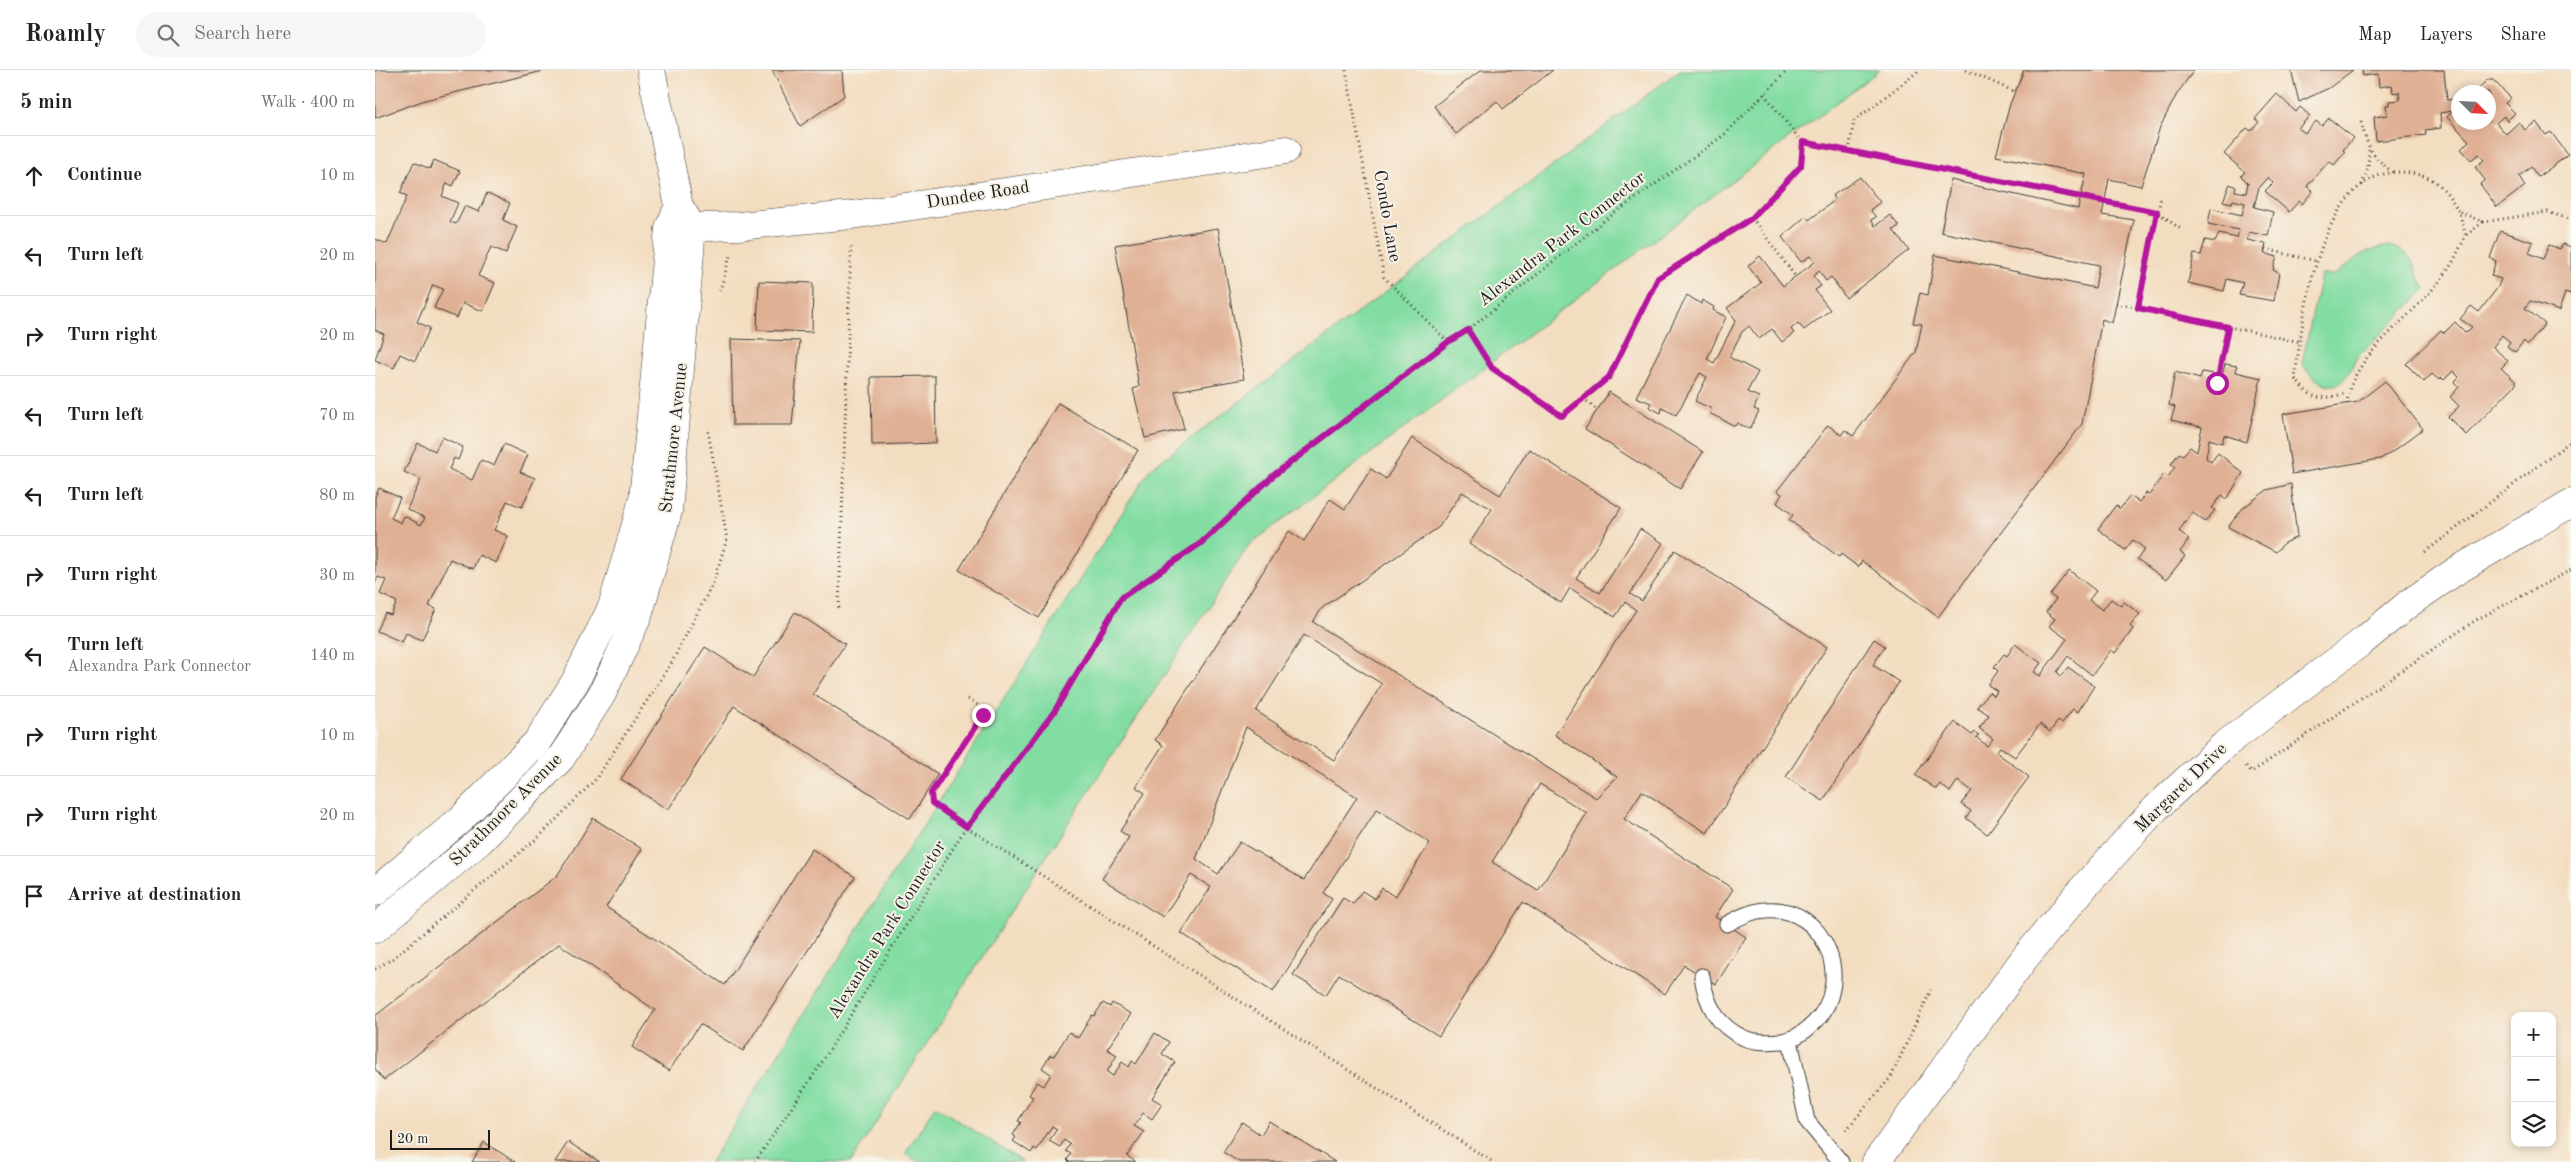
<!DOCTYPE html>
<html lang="en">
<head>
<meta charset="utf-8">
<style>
	body { margin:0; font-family:"Old Standard TT",serif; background:#f6f6f6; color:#202124 }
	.controls { position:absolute; right:15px; bottom:15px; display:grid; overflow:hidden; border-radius:10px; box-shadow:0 2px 8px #0003 }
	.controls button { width:45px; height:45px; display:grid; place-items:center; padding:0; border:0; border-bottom:1px solid #e0e0e0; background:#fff; color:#202124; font:25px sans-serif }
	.compass { position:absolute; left:2076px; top:15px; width:45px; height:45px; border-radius:50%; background:#fff; box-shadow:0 2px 8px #0003; rotate:114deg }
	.scale { position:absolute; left:15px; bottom:12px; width:100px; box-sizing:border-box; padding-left:5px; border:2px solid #1c1c1c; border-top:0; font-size:14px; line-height:18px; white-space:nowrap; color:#1c1c1c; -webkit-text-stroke:4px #f7f3e8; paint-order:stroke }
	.stop { position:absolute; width:15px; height:15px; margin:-11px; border:4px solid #b5179e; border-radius:50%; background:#fff }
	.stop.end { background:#b5179e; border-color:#fff; box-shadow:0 1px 5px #0008 }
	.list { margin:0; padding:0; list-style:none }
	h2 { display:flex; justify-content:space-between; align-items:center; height:65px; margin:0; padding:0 20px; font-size:21px }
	h2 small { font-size:16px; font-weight:400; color:#757577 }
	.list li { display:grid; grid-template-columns:32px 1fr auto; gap:15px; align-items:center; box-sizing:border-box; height:80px; padding:0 20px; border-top:1px solid #e0e0e0 }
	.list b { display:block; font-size:19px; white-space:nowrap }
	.list p { margin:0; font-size:16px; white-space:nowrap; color:#757577 }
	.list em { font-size:16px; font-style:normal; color:#757577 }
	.icon { flex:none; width:28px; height:28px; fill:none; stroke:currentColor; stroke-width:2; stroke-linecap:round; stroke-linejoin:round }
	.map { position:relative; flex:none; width:2196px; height:1092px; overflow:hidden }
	header { display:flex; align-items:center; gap:30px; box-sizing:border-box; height:70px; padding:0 25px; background:#fff; border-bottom:1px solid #e0e0e0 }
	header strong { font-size:24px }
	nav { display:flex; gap:28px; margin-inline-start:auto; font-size:18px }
	.search { width:350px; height:45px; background:#f6f6f6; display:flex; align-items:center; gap:12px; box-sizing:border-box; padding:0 18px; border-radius:28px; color:#757577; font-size:19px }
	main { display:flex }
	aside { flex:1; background:#fff }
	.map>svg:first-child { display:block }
</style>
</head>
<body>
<header>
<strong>Roamly</strong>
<div class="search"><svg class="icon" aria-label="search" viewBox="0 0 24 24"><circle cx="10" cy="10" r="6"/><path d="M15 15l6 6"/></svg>Search here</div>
<nav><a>Map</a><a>Layers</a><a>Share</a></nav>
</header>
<main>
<aside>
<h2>5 min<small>Walk · 400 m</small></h2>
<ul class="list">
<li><svg class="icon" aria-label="ahead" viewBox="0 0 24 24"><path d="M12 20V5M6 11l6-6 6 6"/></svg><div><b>Continue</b></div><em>10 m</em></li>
<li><svg class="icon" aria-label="left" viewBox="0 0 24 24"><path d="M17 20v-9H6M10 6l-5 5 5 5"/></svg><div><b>Turn left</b></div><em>20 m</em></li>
<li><svg class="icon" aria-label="right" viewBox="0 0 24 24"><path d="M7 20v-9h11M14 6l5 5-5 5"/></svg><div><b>Turn right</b></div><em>20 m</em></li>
<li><svg class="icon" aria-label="left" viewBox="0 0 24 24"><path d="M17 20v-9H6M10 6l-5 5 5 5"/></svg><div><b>Turn left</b></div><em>70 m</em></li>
<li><svg class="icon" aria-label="left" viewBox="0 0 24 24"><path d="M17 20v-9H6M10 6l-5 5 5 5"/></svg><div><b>Turn left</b></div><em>80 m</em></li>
<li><svg class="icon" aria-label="right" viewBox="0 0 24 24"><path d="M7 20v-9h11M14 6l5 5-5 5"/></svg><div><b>Turn right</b></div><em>30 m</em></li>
<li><svg class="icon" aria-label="left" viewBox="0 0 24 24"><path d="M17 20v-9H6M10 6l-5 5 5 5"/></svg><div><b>Turn left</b><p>Alexandra Park Connector</p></div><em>140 m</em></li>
<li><svg class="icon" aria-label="right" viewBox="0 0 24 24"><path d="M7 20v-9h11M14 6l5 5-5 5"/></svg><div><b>Turn right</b></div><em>10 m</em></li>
<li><svg class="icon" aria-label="right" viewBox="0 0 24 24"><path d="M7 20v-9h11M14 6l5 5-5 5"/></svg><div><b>Turn right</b></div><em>20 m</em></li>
<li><svg class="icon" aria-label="arrive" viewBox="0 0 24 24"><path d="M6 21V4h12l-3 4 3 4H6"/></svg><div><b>Arrive at destination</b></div></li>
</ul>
</aside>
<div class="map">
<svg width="2196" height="1092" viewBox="0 0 2196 1092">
	<rect width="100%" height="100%" fill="#f7f3e8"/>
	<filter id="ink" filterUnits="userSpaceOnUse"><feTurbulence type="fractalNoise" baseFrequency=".02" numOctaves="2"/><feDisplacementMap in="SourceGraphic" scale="10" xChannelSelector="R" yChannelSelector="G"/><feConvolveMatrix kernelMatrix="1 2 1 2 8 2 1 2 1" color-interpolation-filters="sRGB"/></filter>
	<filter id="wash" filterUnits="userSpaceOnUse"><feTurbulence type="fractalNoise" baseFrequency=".0096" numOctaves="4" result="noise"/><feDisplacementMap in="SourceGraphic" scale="20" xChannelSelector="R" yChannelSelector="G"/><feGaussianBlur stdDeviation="1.12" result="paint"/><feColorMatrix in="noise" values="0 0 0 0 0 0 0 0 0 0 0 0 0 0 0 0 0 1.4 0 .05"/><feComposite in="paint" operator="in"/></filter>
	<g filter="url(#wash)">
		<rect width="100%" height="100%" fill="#f3ddc0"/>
		<path fill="#82dda3" stroke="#4f7c60" d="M1305,0H1505L874,475L668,792L476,1092H335L775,399Z
			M2014,176C2046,186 2033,196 2051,219L1981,289C1977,296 1973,307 1966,312C1952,322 1933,305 1927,293L1946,205H1960C1982,188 1984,181 2014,176Z
			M560,1036L648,1092H544L530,1084Z"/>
		<g id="blocks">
			<path fill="#e0b094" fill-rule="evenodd" d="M0,0H168V1L50,30L0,48Z
				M397,0H467L469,26L425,56Z
				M1106,0H1178L1128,39L1122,31L1081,64L1059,36Z
				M1649,0H1819L1802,24L1785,57L1766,116L1734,109L1727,145L1759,150L1737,253L1727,249L1707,354L1563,547L1487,491L1483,497L1466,484L1464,487L1414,450L1418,445L1402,433L1407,424L1402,421L1453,355L1466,365L1470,360L1478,366L1541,282L1547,254L1538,253L1545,223L1553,225L1560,185L1720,218L1724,195L1566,162L1576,110L1703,139L1711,104L1621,86L1635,34Z
				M1916,0H1978L1954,18L1924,32Z
				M1987,0H2069L2072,30L2084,28V52H2114V22H2100L2112,10H2118L2136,28L2130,33L2140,43L2132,51L2129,46L2121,53L2131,64L2144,52L2150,60L2161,52L2171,65L2176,62L2193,85L2163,107L2156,97L2144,106L2150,116L2122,137L2105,114L2110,110L2100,97L2109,90L2104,84L2096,90L2086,79L2094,71L2072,47L2078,41L2065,43L2066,58L2050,60L2051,65L2001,71L1999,47L2012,45L2011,35H2014V31L2025,30L2024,22L2018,23L2017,15L2004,17L2003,4L1988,6Z
				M1902,24L1921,42L1925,37L1935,46L1923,58L1930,63L1941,51L1947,56L1954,48L1978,68L1968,80L1970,82L1959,95L1954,91L1932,116L1938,121L1927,134L1924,131L1914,142L1890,121L1898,113L1893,107L1884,117L1879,137L1898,142L1893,166L1874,162L1872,170L1891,174L1889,183L1902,187L1898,200L1904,203L1899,231L1864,225L1868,213L1852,209L1849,221L1813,213L1819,184L1826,185L1830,170L1840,172L1844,164L1862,168L1864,160L1833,154L1836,138L1867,145L1870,133L1858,130L1857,133L1848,131L1855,114L1861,117L1860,121L1871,123L1873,113L1866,106L1870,102L1849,84L1872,58L1876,61L1884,52L1880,49Z
				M59,90L85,101L78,116L72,113L67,126L83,133L75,152L81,154L90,136L104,142L112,123L135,133L128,150L142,157L131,183L116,177L103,206L120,213L108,241L88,233L82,248L59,238L68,219L58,215L42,252L55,258L40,291L25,284L19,298L0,290L9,264L0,260V169L12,174L32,126L25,123L39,92L55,99Z
				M1485,107L1505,132L1495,140L1501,147L1496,150L1500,156L1515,145L1524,156L1518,160L1534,180L1471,228L1456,207L1451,211L1444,201L1438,206L1446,216L1440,220L1455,240L1429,260L1423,253L1416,259L1419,263L1407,272L1397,259L1384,269L1374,256L1367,262L1354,287L1383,302L1372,322L1384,327L1379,339L1384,341L1375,359L1362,353L1360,356L1334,343L1337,339L1320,331L1332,307L1325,303L1301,345L1287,338L1286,343L1274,337L1276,333L1261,327L1312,225L1326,234L1327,230L1339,237L1338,240L1351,247L1332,289L1339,293L1361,250L1352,238L1386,213L1373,196L1385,186L1408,216L1440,192L1435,186L1426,192L1407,167L1431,146L1434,150L1460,130L1457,126Z
				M843,158L869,309L800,321L809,359L770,368L758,319L764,317L740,175Z
				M2125,161L2158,172L2154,183L2168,189L2174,175L2185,179L2188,174L2196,177V225L2190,223L2184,241L2155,231L2150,238L2170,254L2153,275L2149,271L2140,282L2132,276L2135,272L2127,265L2118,277L2133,291L2126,298L2142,313L2091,365L2073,347L2084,336L2075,327L2084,317L2079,312L2084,307L2078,301L2069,310L2067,308L2064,310L2057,304L2049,312L2031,294L2066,260L2069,263L2080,252L2091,263L2097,257L2085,249L2096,236L2104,242L2123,217L2126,209L2116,206L2121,191L2115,188Z
				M384,211L438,213L437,262L382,260Z
				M356,269L425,271L417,355H358Z
				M1850,294L1862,296L1861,302L1886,308L1872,372L1849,365L1847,373L1834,369L1831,388L1836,392L1843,383L1868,403L1852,429L1847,425L1837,438L1840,440L1830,452L1817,442L1804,461L1814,469L1805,482L1810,486L1791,510L1762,489L1770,479L1758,470L1750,480L1723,459L1741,435L1745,439L1755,426L1764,432L1771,423L1774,425L1789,404L1793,407L1800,397L1796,394L1804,383L1808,385L1815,377L1822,382L1827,357L1796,350L1800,337L1794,335L1800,302L1825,309L1827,302L1839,304L1838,312L1845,314Z
				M560,306L561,373L497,375L496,307Z
				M2010,311L2048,359L2016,383L2005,389L1917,404L1908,344L1983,332Z
				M1234,322L1328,382L1305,419L1210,359Z
				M683,333L763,380L664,548L584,500Z
				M67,367L88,377L83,390L79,388L74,399L97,410L106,390L119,396L129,374L153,385L145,402L160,408L147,437L132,431L119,460L133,466L121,493L104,485L98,499L75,489L54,536L61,539L47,570L31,563L27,572L2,561L10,543L16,545L22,532L5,524L11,510L3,507L0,513V427L4,418L25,428L16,448L26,453L29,446L46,455L50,448L32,439L46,409L29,402L43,373L60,381Z
				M1037,368L1125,425L1154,379L1246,438L1201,508L1225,523L1265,459L1288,473L1255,524L1267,531L1300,480L1452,577L1332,763L1267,721L1249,749L1358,819L1340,847L1371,867L1341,914L1309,895L1290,924L1148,832L1064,966L964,904L951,925L918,905L968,828L978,834L987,821L1000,829L1007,818L1020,827L1055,773L1002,739L948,823L957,829L898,922L806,863L836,817L816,805L788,847L727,809L754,767L745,761L770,723L761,717L788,675L780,670L914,461L929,471L955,429L970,439L996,399L1011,409ZM1087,422L1117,439L1094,474L1186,533L1195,518L1240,547L1250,532L1261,540L1180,665L1242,707L1221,728L938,552L947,538L1064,457ZM929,565L1007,614L959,690L881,641ZM871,657L982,727L929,810L865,772L843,804L821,789ZM1165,714L1212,743L1163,821L1117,792Z
				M1916,414L1922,467L1909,473L1901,482L1853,457L1868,438L1892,420Z
				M1694,500L1721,521L1714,530L1727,540L1736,529L1746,536L1749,532L1765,544L1755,556L1758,559L1740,583L1736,580L1717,605L1693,586L1682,602L1686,606L1693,597L1719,616L1703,642L1698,639L1687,653L1683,651L1675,662L1665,654L1640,687L1625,677L1621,682L1654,707L1612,764L1591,748L1596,741L1586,734L1597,721L1583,710L1575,722L1565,714L1561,719L1540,705L1580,652L1597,665L1599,662L1604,665L1601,667L1612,676L1618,669L1604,658L1614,645L1602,637L1614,622L1619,626L1622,621L1613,615L1623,601L1619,597L1629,584L1632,586L1640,574L1666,593L1659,602L1665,606L1692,569L1674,556L1680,549L1671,542L1681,529L1675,525Z
				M420,542L470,574L438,624L563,704L535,749L359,636L293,740L246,709L330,577L378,607Z
				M1499,569L1510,576L1498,595L1524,612L1448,731L1411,707Z
				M218,748L267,779L231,837L350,915L437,779L480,807L368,981L325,954L294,1001L257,977L280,940L184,874L9,1010L0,999V946L182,806Z
				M728,933L735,937L737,933L756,944L732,979L742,985L732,1002L738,1006L747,992L754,997L757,991L761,994L780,963L794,972L787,984L800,992L777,1028L787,1034L777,1049L768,1043L759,1056L769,1062L752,1086L761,1092H694L692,1090L696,1084L691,1081L695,1074L689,1070L685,1077L674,1071L682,1059L677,1056L662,1080L659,1078L656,1083L638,1071L641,1067L638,1065L646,1052L643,1051L658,1027L654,1025L662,1012L669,1016L676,1004L667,998L675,985L679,986L694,962L703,968L717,945L719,946Z
				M894,1051L960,1092H864L848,1082L867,1052L886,1065Z
				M109,1072L140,1092H97Z
				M193,1072L225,1092H180Z"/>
		</g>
	</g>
	<g filter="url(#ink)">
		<use href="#blocks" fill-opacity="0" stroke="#3c3935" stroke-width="1"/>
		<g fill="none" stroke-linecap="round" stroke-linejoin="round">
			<defs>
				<path id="service" d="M1327,906C1331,934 1342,956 1369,968C1381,973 1394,972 1407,971C1420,969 1430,962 1439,953C1480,913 1451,835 1391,840C1376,841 1365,847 1352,854
					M1415,970L1432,1051L1466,1092"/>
				<path id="minor" d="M298,158L363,156L477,145L911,80
					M0,822L86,749L162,672L200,612L237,537L268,430L294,158L304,136
					M0,859L105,771L186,688L227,624L263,546L293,441L317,157L304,136L276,0"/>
				<path id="tertiary" d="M1501,1092L1649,889L1710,816L1781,738L1848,676L1988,571L2033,534L2081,501L2196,433"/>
			</defs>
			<use href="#service" stroke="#3c3935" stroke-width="17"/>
			<use href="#minor" stroke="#3c3935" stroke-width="29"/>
			<use href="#tertiary" stroke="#3c3935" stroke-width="29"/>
			<path stroke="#3c3935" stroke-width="3" stroke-dasharray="1 4" stroke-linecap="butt" d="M971,0L1009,207L1073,272
				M1591,0L1640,22
				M1389,24L1427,72L1782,142L1807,160
				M1986,52C1993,78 1997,87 2019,103
				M1474,81L1479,51L1545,0
				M1987,115L1993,98L1994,80
				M2085,142L2108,152L2090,166
				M1377,148L1420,206
				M2108,152L2173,142L2196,150
				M1890,179L1941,191
				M345,221L355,186
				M1741,233L1925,272
				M1763,238L1786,127
				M1093,260L1117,298L1187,346L1234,307L1283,208L1377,148L1426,96L1427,72
				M1842,313L1853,257
				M1208,328L1222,340
				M1972,334C1976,276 2060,238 2083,181C2086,176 2090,169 2090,164C2087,143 2071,114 2051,107C1947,71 1928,243 1920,309C1939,332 1944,330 1972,323
				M2050,482L2196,371
				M464,538L476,175
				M593,629L606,637L608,645L556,723L557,733L591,757L1118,1092
				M1871,696L1877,702L2101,550L2196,500
				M0,899L17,889L165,766L221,709L297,592L338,513L352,469L333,361
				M1471,1060L1516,1007L1556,920
				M380,1092L444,997L591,757L679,642L746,528L826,473L899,405L1073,272L1093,260L1230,150L1349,65L1413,0"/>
			<use href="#service" stroke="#fff" stroke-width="15"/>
			<use href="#minor" stroke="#fff" stroke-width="28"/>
			<use href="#tertiary" stroke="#fff" stroke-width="28"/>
		</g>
	</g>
	<g fill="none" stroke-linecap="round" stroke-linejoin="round" filter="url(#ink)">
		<path stroke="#b5179e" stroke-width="6" d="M608,645L556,723L557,733L592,757L679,642L746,528L826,473L899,405L1073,272L1093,260L1117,298L1187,346L1234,307L1283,208L1377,148L1426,96L1428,72L1782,142L1763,238L1853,257L1842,313"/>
	</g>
	<g text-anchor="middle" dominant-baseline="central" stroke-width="4" stroke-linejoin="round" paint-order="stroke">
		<g font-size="18" fill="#1c1c1c" stroke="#f7f3e8">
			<text transform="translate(603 125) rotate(-9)">Dundee Road</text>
			<text transform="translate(1012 146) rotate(80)">Condo Lane</text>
			<text transform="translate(1187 169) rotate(-38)">Alexandra Park Connector</text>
			<text transform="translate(299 368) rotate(-84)">Strathmore Avenue</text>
			<text transform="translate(1806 718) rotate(-44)">Margaret Drive</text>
			<text transform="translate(131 740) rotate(-45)">Strathmore Avenue</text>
			<text transform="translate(512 860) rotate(-58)">Alexandra Park Connector</text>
		</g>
	</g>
</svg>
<div class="controls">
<button>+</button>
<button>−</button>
<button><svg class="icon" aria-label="layers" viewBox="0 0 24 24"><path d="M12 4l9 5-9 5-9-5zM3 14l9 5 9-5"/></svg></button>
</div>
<svg class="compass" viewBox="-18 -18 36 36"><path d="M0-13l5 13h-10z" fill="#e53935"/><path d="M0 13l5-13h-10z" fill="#757577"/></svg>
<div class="scale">20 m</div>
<div class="stop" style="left:1842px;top:313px"></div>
<div class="stop end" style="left:608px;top:645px"></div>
</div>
</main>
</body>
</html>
